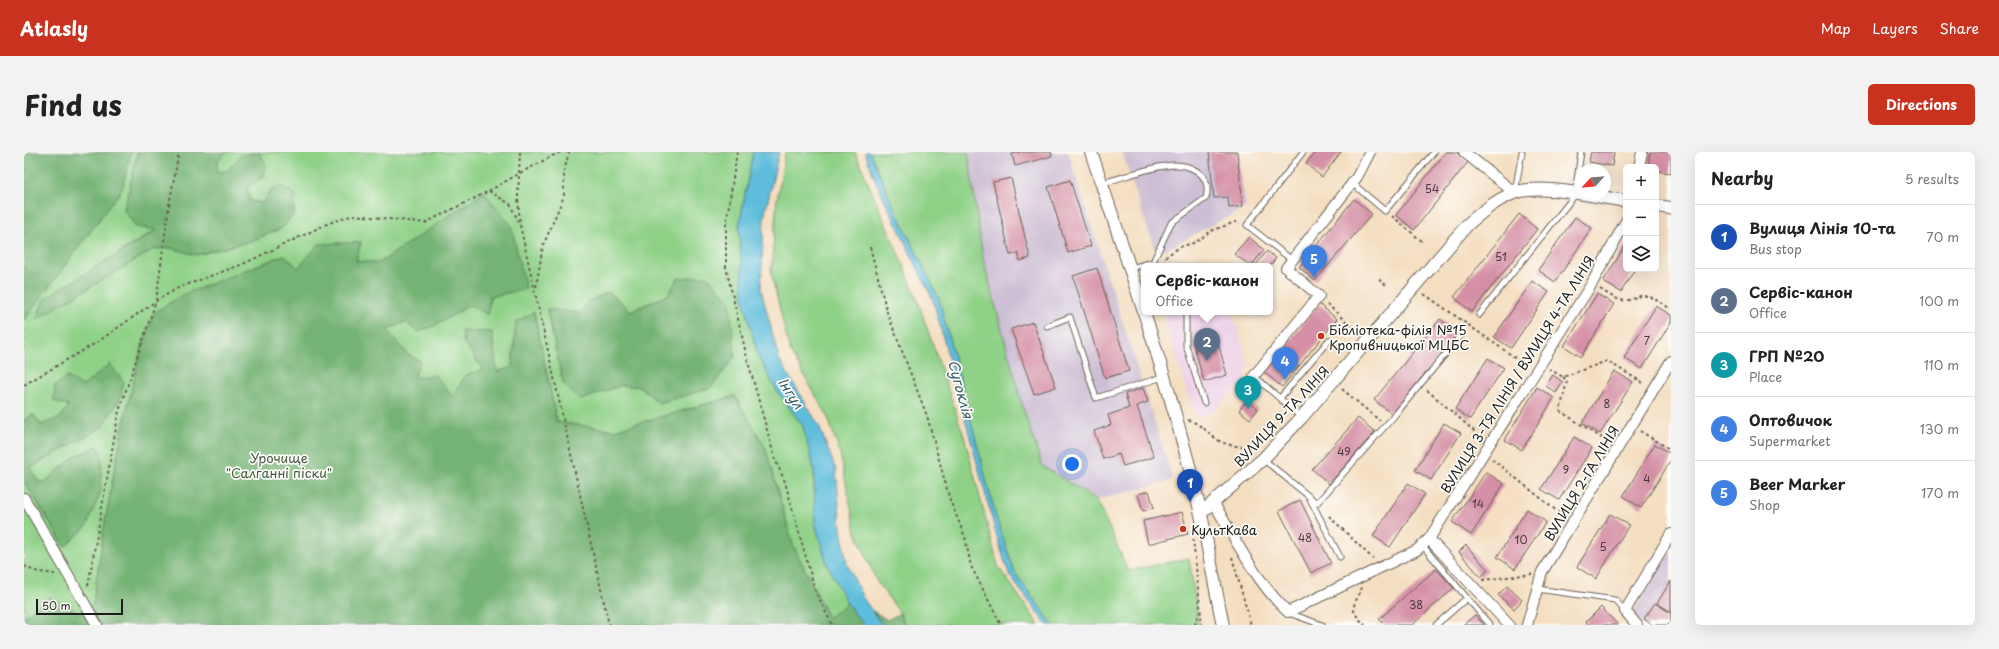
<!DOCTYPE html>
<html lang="en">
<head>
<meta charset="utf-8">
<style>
	body { margin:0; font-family:"Playpen Sans",sans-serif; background:#f2f2f2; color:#222 }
	.controls { position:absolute; right:12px; top:12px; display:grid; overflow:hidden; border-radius:6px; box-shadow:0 4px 16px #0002 }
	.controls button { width:36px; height:36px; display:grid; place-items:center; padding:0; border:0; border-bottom:1px solid #e0e0e0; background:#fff; color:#222; font:20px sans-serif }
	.compass { position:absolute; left:1551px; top:12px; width:36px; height:36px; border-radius:50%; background:#fff; box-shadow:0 4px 16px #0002; rotate:244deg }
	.scale { position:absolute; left:12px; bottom:10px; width:87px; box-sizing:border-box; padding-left:4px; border:2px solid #1c1c1c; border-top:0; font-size:11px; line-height:14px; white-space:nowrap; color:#1c1c1c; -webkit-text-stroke:3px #fdfcf7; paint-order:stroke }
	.you { position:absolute; left:1048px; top:312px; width:14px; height:14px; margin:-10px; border:3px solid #fff; border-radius:50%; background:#1a73e8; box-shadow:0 0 0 6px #1a73e833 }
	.badge { display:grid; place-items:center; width:26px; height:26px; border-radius:50%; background:#c8321e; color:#fff; font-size:13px; font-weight:700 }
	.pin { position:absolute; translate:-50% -33px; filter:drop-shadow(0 1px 2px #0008) }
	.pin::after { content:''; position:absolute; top:21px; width:14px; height:12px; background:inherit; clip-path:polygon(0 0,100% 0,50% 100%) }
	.popup { position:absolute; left:1117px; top:111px; width:132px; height:52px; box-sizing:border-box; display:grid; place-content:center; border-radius:6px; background:#fff; filter:drop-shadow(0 1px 3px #0005); font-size:13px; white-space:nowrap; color:#767676 }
	.popup b { font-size:15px; color:#222 }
	.popup::after { content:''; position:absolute; left:50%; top:100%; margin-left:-8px; border:8px solid transparent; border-top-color:#fff }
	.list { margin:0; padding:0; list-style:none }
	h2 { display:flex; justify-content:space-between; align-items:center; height:52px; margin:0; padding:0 16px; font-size:17px }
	h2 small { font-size:13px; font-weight:400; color:#767676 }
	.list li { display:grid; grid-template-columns:26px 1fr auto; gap:12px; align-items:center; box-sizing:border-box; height:64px; padding:0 16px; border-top:1px solid #e0e0e0 }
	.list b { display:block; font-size:15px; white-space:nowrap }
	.list p { margin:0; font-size:13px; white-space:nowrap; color:#767676 }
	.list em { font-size:13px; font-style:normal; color:#767676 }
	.icon { flex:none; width:22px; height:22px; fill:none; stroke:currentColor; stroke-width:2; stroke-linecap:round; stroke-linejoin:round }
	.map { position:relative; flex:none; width:1647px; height:473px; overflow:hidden; border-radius:6px }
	header { display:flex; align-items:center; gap:24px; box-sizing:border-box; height:56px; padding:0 20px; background:#c8321e; color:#fff }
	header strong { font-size:19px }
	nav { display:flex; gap:22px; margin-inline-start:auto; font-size:14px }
	.intro { display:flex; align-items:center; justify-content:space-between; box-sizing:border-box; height:96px; padding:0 24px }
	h1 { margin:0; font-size:28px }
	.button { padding:10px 18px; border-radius:6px; background:#c8321e; color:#fff; font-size:14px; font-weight:700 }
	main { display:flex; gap:24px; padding:0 24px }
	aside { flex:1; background:#fff; border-radius:6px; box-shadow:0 4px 16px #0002 }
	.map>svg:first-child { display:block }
</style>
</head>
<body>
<header>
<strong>Atlasly</strong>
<nav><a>Map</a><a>Layers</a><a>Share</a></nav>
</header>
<div class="intro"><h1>Find us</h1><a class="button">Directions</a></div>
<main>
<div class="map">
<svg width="1647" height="473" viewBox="0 0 1647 473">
	<rect width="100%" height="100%" fill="#fdfcf7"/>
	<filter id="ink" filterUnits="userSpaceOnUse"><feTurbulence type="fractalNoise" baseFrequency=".025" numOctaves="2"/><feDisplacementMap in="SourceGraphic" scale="8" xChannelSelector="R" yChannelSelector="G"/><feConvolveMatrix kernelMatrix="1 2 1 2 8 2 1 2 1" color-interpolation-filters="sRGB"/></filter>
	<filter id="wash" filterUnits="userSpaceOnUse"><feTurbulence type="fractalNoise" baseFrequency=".012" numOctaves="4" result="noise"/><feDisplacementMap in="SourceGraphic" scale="16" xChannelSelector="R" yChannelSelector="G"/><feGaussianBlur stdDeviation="0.9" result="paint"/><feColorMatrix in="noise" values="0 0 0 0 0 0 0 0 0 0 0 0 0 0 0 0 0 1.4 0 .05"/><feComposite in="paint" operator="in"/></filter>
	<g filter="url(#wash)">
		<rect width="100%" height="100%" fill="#f4dec1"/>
		<path fill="#eed0e8" d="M1139,160H1206L1215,181L1224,214L1220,230L1189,259L1173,266L1162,237Z"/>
		<path fill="#ccbed4" d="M944,0H1044L1149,328L1073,348L1018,314L997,249L959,107Z
			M1098,0H1213L1222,55L1141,98L1130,96Z
			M1647,400V473H1620L1608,462Z"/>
		<path fill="#90d188" stroke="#567652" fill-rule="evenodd" d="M107,0H114L100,58L133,77L20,147L13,167L130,97L147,96L173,103L227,89L258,76L248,38L239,51L226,49L223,35L240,24L203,19L192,20L193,10L202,0H729L715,75L734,204L753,239L779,274L790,317L791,371L803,412L823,451L804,466L769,393L741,295L711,244L590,278L533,270L510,161L492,170L488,215L473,220L438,179L439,189L459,217L441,224L429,246L390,226L396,209L384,203L362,178L382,170L410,174L446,153L460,40L355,112L332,109L337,90L274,116L260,103L130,161C98,255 83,354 69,452L56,462L26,445L0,465V329L41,395L73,294L50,305L21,330L14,329L6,316L78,275L59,234L43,225L31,235L30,249L45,253L36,266L17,273L9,262L0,269V168L98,37ZM654,126L616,234L598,233L556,248L539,231L523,158L556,161L565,149L606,159L644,143Z
			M761,0H831L891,141L940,284L974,414L1015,473H881L876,461L853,430L832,381L816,301L803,263L766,199L747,121L753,47Z
			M846,0H944L959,107L997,249L1018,314L1073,348L1104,419L1165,406L1175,473H1029L991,421L972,365L915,147L866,47Z"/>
		<path fill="#74b374" stroke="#486848" d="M0,0H107L98,37L0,168Z
			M114,0H202L193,10V20L203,19L217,3L236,1L242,13L240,24L223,35L226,49L239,51L248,38L258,34L271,42L270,62L258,76L227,89L172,103L147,96L130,97L13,167L20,147L133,78L112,75L100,58Z
			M460,40L487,73L502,137L466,145L464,163L446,153L410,174L394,180L382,170L363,177L384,203L396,209L390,226L411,223L429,245L441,224L459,217L439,189L438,179L468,180L473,220L488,215L492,170L510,160L533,270L590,278L711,244L741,295L769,393L804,466L823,451L839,473H0V465L26,445L56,462L69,452L81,369L99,275L116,201L130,161L158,143L260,103L274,116L295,92L337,90L332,109L355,111Z
			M683,124L706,149L711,204L687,236L635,251L616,235L598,233L556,248L539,231L523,157L556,161L564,149L585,140L607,159L644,143L654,126Z
			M86,212L100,230L96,247L78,275L6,316L14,329L21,330L50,305L73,294L78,302L77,339L63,374L41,395L0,329V269L9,262L17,273L36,266L45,254L30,249L31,234L43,225L59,234Z
			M849,459L863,468L876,461L881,473H858Z"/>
		<path fill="#5ebddc" stroke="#3d6c7c" d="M729,0H755L740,66L737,137L755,207L795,274L812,318L817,376L823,412L839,446L858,473H839L823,451L803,412L791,371L790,317L779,274L753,239L734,204L719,146L715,75Z
			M841,0H846L866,47L915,147L972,365L991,421L1029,473H1023L985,423L971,378L909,148L851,28Z"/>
		<g id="blocks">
			<path fill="#d58fa6" d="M996,0H1027L1028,4L991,14L988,2Z
				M1185,0H1213L1219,54L1205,56L1204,45L1190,46Z
				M1291,0H1317L1298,25L1282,12Z
				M1422,0H1432L1444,10L1390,78L1372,63Z
				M1567,0H1590L1588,14L1565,10Z
				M1626,0H1647V21L1632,19V15H1624Z
				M987,26L1006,106L996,109L994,101L986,103L969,30Z
				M1046,28L1067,94L1044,101L1024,35Z
				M1330,47L1348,62L1291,129L1275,115Z
				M1495,62L1513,77L1448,160L1430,145Z
				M1551,65L1568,76L1531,130L1514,118Z
				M1225,85L1240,98L1227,114L1210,102Z
				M1602,92V117H1611L1597,140L1579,130Z
				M1243,99L1252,106L1246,114H1231Z
				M1073,116L1105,219L1081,226L1049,124Z
				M1508,129L1525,140L1487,196L1470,185Z
				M1573,142L1590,152L1557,205L1540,194Z
				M1295,152L1313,167L1258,235L1240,220Z
				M1632,154L1647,163V170L1618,217L1600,206Z
				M1416,167L1434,181L1368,262L1350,248Z
				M1009,170L1032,235L1010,242L987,177Z
				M1192,184L1203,223L1180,230L1169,190Z
				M1464,206L1480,216L1446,267L1431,257Z
				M1590,219L1609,230L1576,282L1558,271Z
				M1529,223L1539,230L1532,241L1522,234Z
				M1513,235L1530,246L1498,298L1481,288Z
				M1119,236L1124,250L1113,254L1130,305L1099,314L1095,302L1079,307L1070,279L1087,273L1084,263L1105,256L1101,242Z
				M1223,248L1234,257L1226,267L1215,258Z
				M1334,266L1351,280L1305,332L1288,317Z
				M1420,271L1437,281L1407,328L1391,318Z
				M1550,285L1568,296L1535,348L1517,337Z
				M1631,292L1647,302V308L1617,356L1599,344Z
				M1462,320L1480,332L1447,383L1428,370Z
				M1384,331L1401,342L1366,395L1349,384Z
				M1125,339L1130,356L1119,359L1114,342Z
				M1276,348L1307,411L1287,421L1255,359Z
				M1503,357L1522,370L1491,417L1473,405Z
				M1158,360L1164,382L1124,392L1119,369Z
				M1586,362L1605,373L1572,427L1553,415Z
				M1442,393L1464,418L1457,425L1435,400Z
				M1412,417L1430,436L1388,473H1361L1355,467Z
				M1647,429V460L1633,451Z
				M1483,434L1498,448L1490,457L1474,443Z
				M1631,451L1647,461V470L1645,473H1628L1620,467Z
				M1577,455L1594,473H1565L1562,470Z
				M1451,463L1460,473H1439Z"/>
		</g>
	</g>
	<g filter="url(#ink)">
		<use href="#blocks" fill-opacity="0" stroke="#686056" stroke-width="1"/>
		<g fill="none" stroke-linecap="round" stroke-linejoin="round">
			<defs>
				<path id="service" d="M1078,31C1098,26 1120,17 1141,14C1163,10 1189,20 1182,46L1147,71L1129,110
					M1328,31L1361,59L1410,0
					M1491,40L1498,0
					M1268,108L1223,73L1279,0
					M1107,116L1129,110L1133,114
					M1162,160V193L1180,251
					M1455,163L1547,48L1551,42L1557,0
					M1023,174L1046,165L1072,246L1139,225
					M1230,224L1277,265
					M1256,246L1305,188
					M1239,307L1293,351L1371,263L1438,182
					M1286,347L1316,405
					M1398,393L1466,473
					M1513,437L1591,448L1601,459
					M1265,461L1298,473
					M1412,473L1443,446"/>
				<path id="minor" d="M1440,0L1491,41
					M1615,15L1618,0
					M1230,224L1295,144L1262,116L1333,25L1346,0
					M0,346L73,473
					M1189,350C1212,388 1232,430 1264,460L1393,398L1405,387L1567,133L1602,69
					M1405,387L1485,473
					M1503,473L1518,420L1647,209
					M1613,473L1601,459L1647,382"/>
				<path id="tertiary" d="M1067,0C1104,110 1142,221 1170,333C1182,379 1189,426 1199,473
					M1632,54L1647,56
					M1177,361L1239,307L1278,265L1444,72C1458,60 1472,48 1490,41C1517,31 1573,45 1602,49"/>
			</defs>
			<use href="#service" stroke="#686056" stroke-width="7"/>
			<use href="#minor" stroke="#686056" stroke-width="12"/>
			<use href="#tertiary" stroke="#686056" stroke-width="14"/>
			<path stroke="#686056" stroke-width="2" stroke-dasharray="3 3" stroke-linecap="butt" d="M496,0L494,45L496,72
				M713,0L702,73V115L723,206L751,307L761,330L791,438L808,473
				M465,39L494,22L536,0
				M1368,64L1399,90
				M846,95L863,160L903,264L926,348L941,385L947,414L977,473
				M1141,105L1156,95L1172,90L1187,79L1211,70L1216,71
				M1355,127L1362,133
				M512,135L519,94L540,44V20L545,0
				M1576,137C1594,148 1598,153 1618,143L1629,146L1647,157
				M1400,142L1503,214
				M1303,152L1327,174
				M1525,217L1539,225L1583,209L1621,232
				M1539,225L1543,229L1536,259L1584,290
				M0,233L75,189L132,149L154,136L219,112L305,71L330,63L401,71L465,39L486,52L496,73L585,473
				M1318,237L1356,269
				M1403,238L1449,278L1456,288
				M1164,268C1175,271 1182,279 1191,286C1199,292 1209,294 1219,295
				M1616,279L1647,298
				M1468,307L1539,364
				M1305,364L1349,407
				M1169,387L1178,473
				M1208,405L1227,473
				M0,414L10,419L31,422
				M1458,428L1508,422
				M64,434L95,259L132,149L145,53L155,0
				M1338,435C1330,456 1323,455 1341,473
				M1171,473L1175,461"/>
			<use href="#service" stroke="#fff" stroke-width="5"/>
			<use href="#minor" stroke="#fff" stroke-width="10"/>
			<use href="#tertiary" stroke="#fff" stroke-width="12"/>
		</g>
	</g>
	<g fill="#c8321e" stroke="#fdfcf7" stroke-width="1.5">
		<circle cx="1297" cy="184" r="4"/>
		<circle cx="1159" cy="377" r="4"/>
	</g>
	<g text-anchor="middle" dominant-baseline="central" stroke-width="3.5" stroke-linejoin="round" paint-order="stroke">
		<g font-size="11" fill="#4a393e">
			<text x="1408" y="36">54</text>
			<text x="1477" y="104">51</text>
			<text x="1623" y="188">7</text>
			<text x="1583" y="251">8</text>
			<text x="1320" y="299">49</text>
			<text x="1542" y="317">9</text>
			<text x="1623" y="326">4</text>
			<text x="1454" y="351">14</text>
			<text x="1281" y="385">48</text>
			<text x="1497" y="387">10</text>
			<text x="1579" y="394">5</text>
			<text x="1392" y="452">38</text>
		</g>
		<g font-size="13" fill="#1c1c1c" stroke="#fdfcf7" text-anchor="start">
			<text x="1305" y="177">Бібліотека-філія №15<tspan x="1305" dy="15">Кропивницької МЦБС</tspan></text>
			<text x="1167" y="377">КультКава</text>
		</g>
		<g font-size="13" fill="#1c1c1c" stroke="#fdfcf7">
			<text transform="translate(1493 222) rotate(-58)">ВУЛИЦЯ 3-ТЯ ЛІНІЯ / ВУЛИЦЯ 4-ТА ЛІНІЯ</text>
			<text transform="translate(1257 264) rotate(-47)">ВУЛИЦЯ 9-ТА ЛІНІЯ</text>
			<text transform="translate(1557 331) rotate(-59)">ВУЛИЦЯ 2-ГА ЛІНІЯ</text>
		</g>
		<g font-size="13" fill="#455b42" stroke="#fdfcf7">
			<text x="255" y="305">Урочище<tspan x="255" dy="15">"Салганні піски"</tspan></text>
		</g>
		<g font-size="14" font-style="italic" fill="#365c69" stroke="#fdfcf7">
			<text transform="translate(937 237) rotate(75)">Сугоклія</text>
			<text transform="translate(767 241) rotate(57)">Інгул</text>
		</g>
	</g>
</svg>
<div class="controls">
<button>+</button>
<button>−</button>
<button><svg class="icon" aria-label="layers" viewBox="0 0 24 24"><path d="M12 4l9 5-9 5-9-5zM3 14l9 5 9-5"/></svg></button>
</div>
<svg class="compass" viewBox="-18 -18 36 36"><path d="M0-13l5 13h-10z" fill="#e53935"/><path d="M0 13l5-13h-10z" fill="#767676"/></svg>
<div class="scale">50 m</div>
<div class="you"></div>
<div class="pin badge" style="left:1166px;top:350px;background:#1a4fb4">1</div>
<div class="pin badge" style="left:1183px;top:209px;background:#5c6f8a">2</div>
<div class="popup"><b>Сервіс-канон</b>Office</div>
<div class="pin badge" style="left:1224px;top:257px;background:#0f9aa8">3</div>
<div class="pin badge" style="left:1261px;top:228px;background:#3f7fe0">4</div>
<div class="pin badge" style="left:1290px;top:126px;background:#3f7fe0">5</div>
</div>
<aside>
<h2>Nearby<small>5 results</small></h2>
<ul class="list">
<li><span class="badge" style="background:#1a4fb4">1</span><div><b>Вулиця Лінія 10-та</b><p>Bus stop</p></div><em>70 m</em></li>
<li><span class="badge" style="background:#5c6f8a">2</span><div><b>Сервіс-канон</b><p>Office</p></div><em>100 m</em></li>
<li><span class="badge" style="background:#0f9aa8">3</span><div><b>ГРП №20</b><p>Place</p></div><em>110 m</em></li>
<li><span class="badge" style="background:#3f7fe0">4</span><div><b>Оптовичок</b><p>Supermarket</p></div><em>130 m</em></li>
<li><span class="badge" style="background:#3f7fe0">5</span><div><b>Beer Marker</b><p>Shop</p></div><em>170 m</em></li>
</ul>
</aside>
</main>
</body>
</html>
